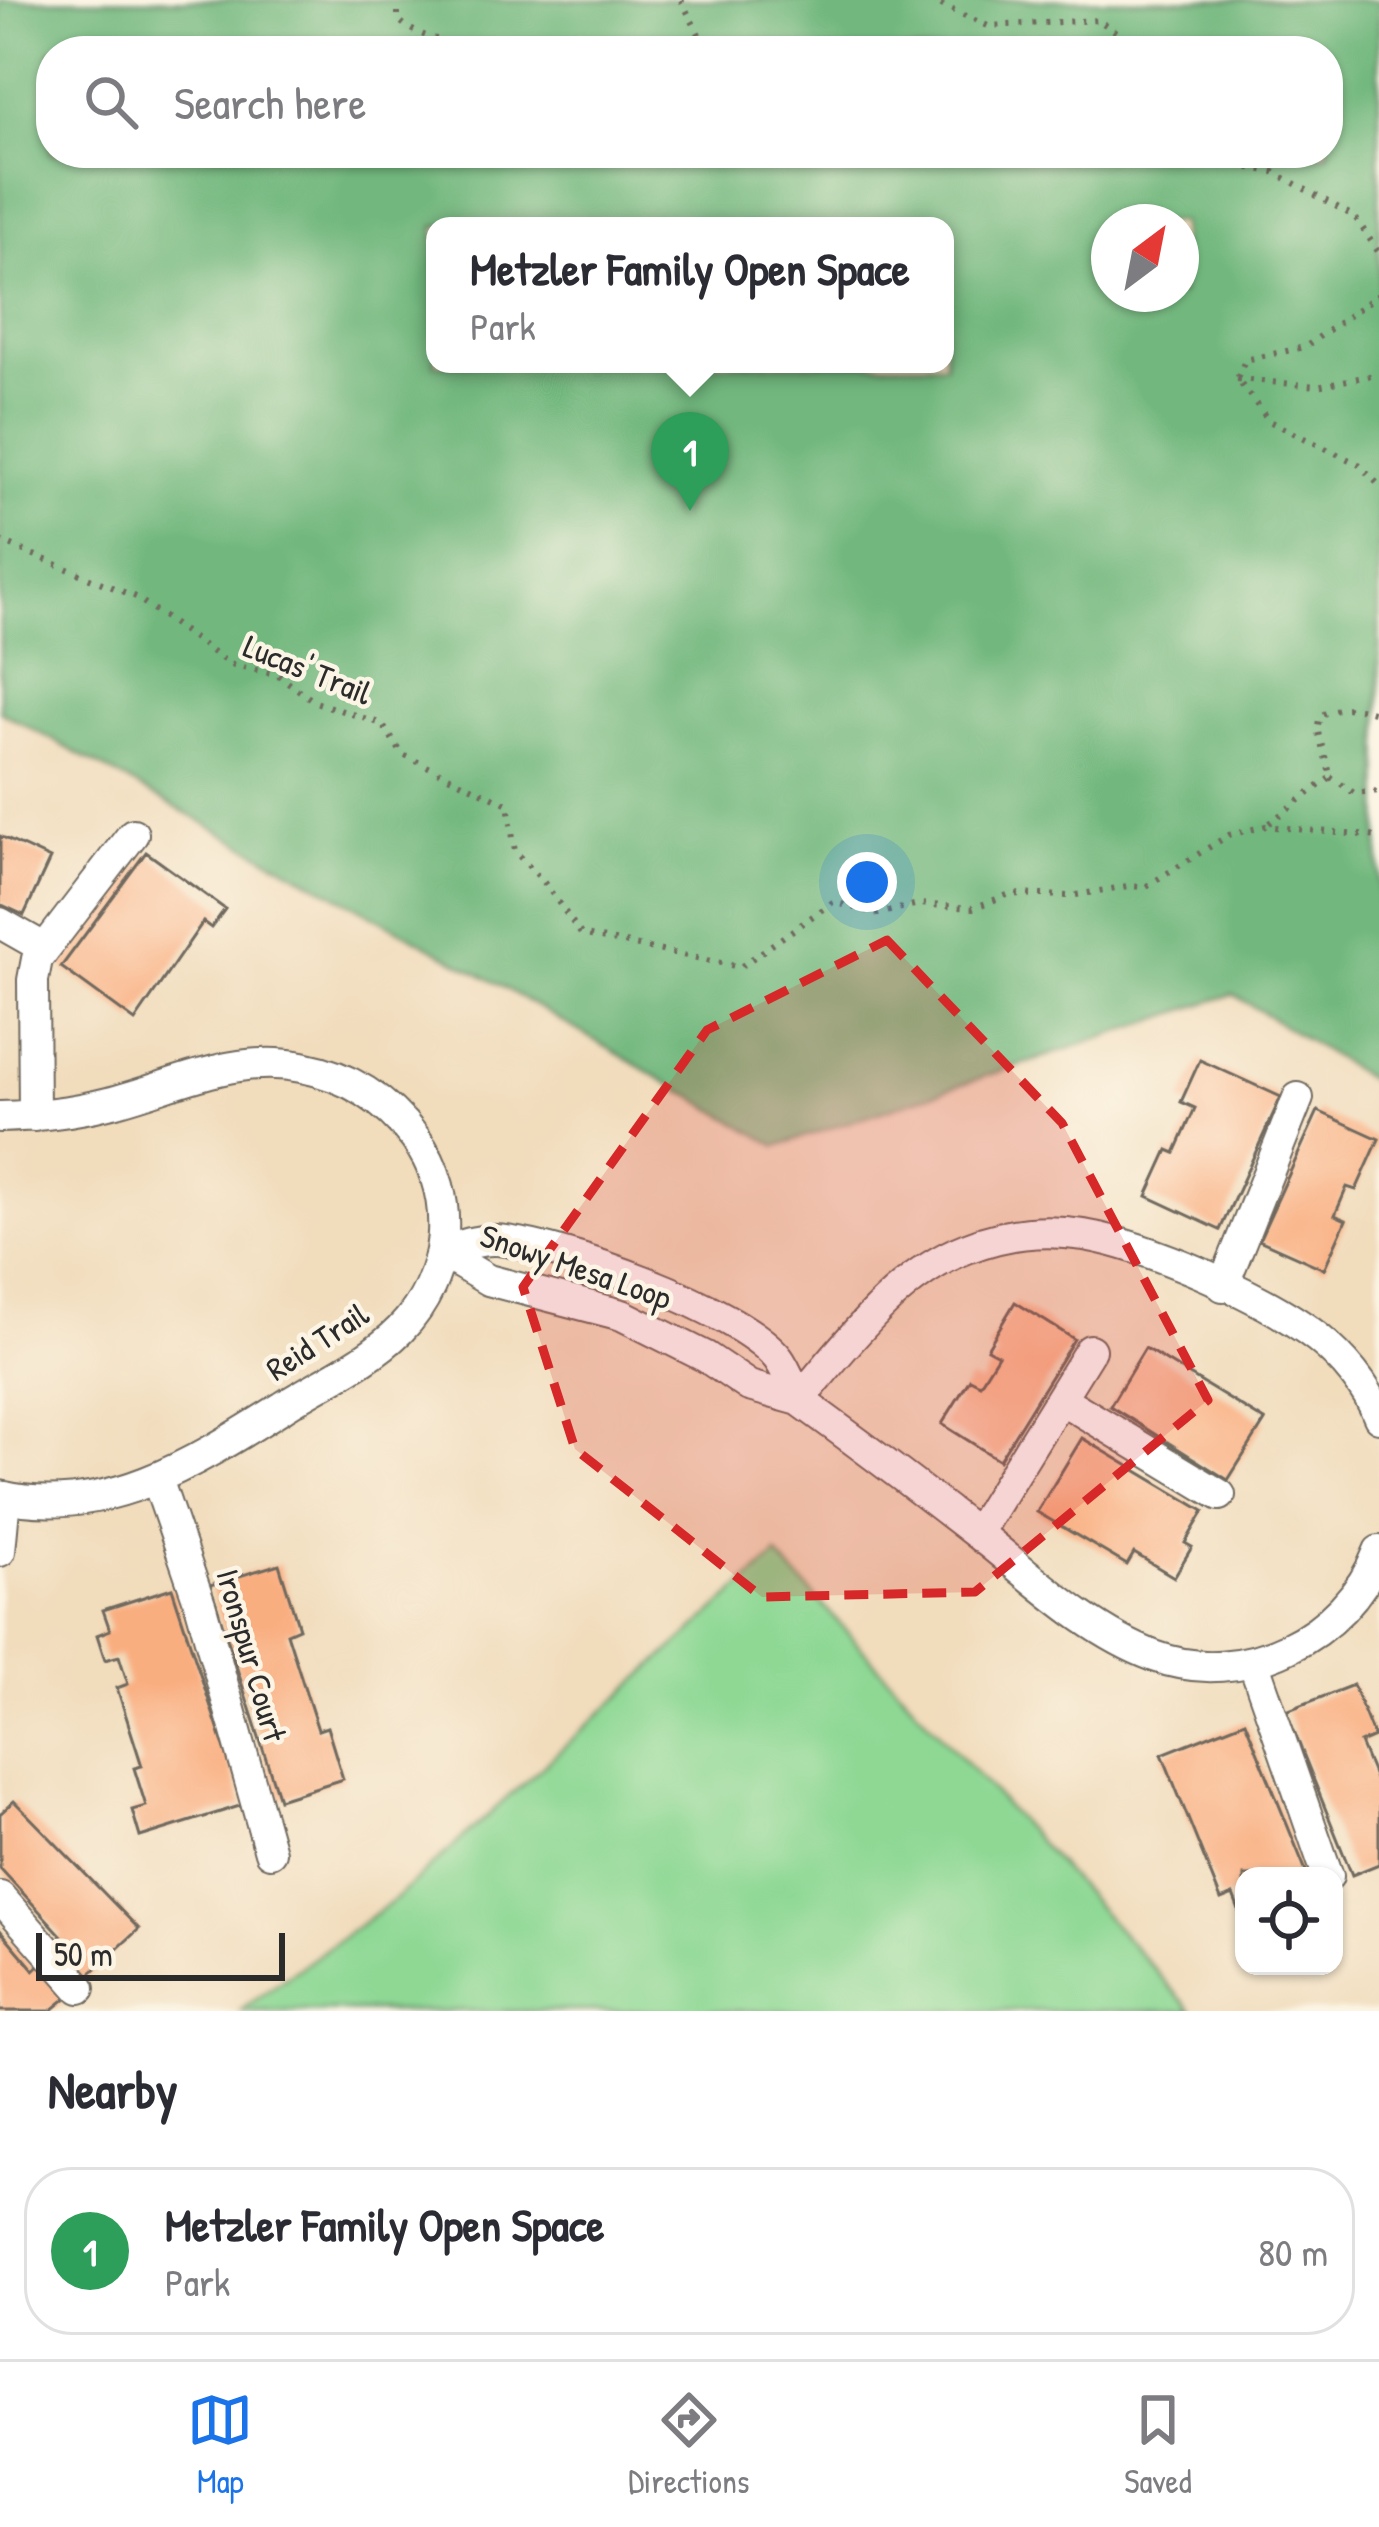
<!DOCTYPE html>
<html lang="en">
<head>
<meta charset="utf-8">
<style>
	body { margin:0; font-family:"Patrick Hand",sans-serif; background:#f2f2f3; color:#2b2b33 }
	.controls { position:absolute; right:36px; bottom:36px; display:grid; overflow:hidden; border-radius:24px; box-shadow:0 3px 9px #0004 }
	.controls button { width:108px; height:108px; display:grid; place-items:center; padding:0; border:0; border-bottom:3px solid #e1e1e2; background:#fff; color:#2b2b33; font:60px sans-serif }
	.compass { position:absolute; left:1091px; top:204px; width:108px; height:108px; border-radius:50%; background:#fff; box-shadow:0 3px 9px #0004; rotate:32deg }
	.scale { position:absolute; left:36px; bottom:30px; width:249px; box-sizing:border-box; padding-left:12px; border:6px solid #2b2b2b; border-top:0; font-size:33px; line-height:42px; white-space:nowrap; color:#2b2b2b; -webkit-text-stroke:9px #fcf5e5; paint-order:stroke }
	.you { position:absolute; left:867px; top:882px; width:42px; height:42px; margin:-30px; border:9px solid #fff; border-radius:50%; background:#1a73e8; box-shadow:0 0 0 18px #1a73e833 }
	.badge { display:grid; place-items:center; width:78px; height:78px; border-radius:50%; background:#1a73e8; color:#fff; font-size:39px; font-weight:700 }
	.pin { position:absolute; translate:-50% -99px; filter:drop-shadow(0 3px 6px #0008) }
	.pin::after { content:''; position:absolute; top:63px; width:42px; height:36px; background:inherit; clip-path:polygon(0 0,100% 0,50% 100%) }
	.popup { position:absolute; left:426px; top:217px; width:528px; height:156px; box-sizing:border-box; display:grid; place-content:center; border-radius:24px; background:#fff; filter:drop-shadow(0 3px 9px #0005); font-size:39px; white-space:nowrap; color:#7c7c81 }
	.popup b { font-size:45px; color:#2b2b33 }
	.popup::after { content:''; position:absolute; left:50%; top:100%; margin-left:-24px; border:24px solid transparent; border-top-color:#fff }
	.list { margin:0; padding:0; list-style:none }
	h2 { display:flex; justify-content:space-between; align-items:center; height:156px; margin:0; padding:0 48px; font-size:51px }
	h2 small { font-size:39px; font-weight:400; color:#7c7c81 }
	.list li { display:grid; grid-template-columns:78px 1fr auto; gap:36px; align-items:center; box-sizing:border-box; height:168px; margin:0 24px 24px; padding:0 24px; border:3px solid #e1e1e2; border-radius:48px }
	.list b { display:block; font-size:45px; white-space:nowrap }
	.list p { margin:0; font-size:39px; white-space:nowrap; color:#7c7c81 }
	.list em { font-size:39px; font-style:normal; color:#7c7c81 }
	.icon { flex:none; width:66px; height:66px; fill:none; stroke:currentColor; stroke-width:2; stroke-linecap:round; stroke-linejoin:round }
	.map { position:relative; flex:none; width:1379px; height:2011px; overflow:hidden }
	.search { position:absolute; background:#fff; box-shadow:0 3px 9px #0004; left:36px; right:36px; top:36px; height:132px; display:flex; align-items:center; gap:30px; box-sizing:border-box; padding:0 42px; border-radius:48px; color:#7c7c81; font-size:45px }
	.sheet { height:348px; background:#fff }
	nav { display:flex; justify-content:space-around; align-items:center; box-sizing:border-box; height:168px; border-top:3px solid #e1e1e2; background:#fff; font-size:33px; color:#7c7c81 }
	nav a { display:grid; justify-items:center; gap:6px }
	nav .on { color:#1a73e8 }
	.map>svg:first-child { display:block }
</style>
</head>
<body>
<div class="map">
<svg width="1379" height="2011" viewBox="0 0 1379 2011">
	<rect width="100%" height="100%" fill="#fcf5e5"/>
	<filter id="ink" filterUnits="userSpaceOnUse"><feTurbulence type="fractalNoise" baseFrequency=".00833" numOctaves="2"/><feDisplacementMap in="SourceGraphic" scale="24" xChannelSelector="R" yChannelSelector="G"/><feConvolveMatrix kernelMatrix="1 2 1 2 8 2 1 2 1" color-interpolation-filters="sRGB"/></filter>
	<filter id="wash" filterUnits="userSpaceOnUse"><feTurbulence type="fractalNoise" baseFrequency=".004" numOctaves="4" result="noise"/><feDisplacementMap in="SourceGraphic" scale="48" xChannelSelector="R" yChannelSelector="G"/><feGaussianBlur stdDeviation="2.7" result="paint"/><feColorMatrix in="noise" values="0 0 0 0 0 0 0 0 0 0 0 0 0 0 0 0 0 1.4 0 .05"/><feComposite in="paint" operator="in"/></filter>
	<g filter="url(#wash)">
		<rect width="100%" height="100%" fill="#f1dcbc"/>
		<path fill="#8ed894" stroke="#5c8260" stroke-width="3" d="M777,1555L1192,2011H240L394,1900Z"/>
		<path fill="#72b87e" stroke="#4e7254" stroke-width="3" fill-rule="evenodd" d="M0,0H1379V1085L1233,994L777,1146L489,979L0,711ZM51,51H1328V153H51ZM1109,222H1181V294H1109ZM435,226H945V364H435Z"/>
		<g id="blocks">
			<path fill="#f9ae80" d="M0,836L50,859L24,915L0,904Z
				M146,852L225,909L211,928L203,922L135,1021L61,967Z
				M1200,1060L1281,1097L1220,1230L1147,1196L1168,1150L1175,1153L1195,1108L1181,1102Z
				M1318,1111L1379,1139L1356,1190L1347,1187L1335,1215L1346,1220L1324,1269L1259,1240Z
				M1015,1302L1074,1339L999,1460L942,1424L970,1379L980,1384L998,1355L987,1349Z
				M1145,1348L1265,1421L1228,1480L1110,1406Z
				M1082,1438L1204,1511L1185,1543L1192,1547L1174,1577L1134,1553L1127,1565L1037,1512Z
				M279,1564L299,1628L287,1633L318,1730L327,1727L343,1779L279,1799L210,1585Z
				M172,1588L243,1805L140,1837L132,1810L146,1806L134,1768L142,1766L117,1688L128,1684L119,1656L105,1660L97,1635L110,1630L103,1610Z
				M1353,1685L1374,1737L1360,1743L1379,1789V1864L1352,1875L1286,1711Z
				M1245,1721L1308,1876H1244V1923L1233,1895L1221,1900L1162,1754Z
				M14,1801L139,1929L79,1984L47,1950L62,1936L0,1868V1814Z
				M0,1930L34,1970L48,1957L79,1988L51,2011H0Z"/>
		</g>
	</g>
	<g filter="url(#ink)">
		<use href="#blocks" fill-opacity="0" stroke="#70695e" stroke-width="3"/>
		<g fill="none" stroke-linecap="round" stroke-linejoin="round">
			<defs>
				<path id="minor" d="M0,923L44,948
					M34,1116L33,980L37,959L133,834
					M0,1117C36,1116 73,1112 108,1103C173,1087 233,1053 302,1067C349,1076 387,1101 415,1138C458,1197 451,1278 400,1330C369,1361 323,1382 286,1405C200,1459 107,1521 0,1496
					M441,1252L488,1280L622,1315L706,1357L749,1386L799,1400C863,1446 926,1494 989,1543C1040,1584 1092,1633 1154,1656C1242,1689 1346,1638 1379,1551
					M441,1252C458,1247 477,1239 496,1240C559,1244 738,1308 778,1358C787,1370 792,1386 799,1400
					M1223,1286L1298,1098
					M1061,1399L1220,1495
					M799,1400C846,1344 897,1275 967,1248C1004,1233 1045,1229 1084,1235C1149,1246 1266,1297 1318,1338C1343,1358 1367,1386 1379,1417
					M157,1479L201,1607L270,1852
					M977,1533L1090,1350
					M0,1551L5,1497
					M1253,1661L1328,1876
					M0,1897L80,1988"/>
			</defs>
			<use href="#minor" stroke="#70695e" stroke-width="34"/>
			<path stroke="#70695e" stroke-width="6" stroke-dasharray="3 9" stroke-linecap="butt" d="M398,0V19C417,39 443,37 465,51
				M681,0L702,40L703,51
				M930,0L988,26L1098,20L1145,51
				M1207,153L1210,161L1274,172L1355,217L1379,253
				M1379,294L1305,347L1245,360L1237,379L1269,421L1358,464L1379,485
				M1237,379L1317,386L1379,374
				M0,541L136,597L229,664L278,675L315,702L382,724L403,755L508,804L515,852L543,881L581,934L740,967L833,902L878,914L918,904L973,908L1010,894L1070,896L1128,886L1145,887L1229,835L1266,826L1379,837
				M1331,777L1354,793L1379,791
				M1269,823L1331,777L1317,729L1320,716C1338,705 1359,707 1379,714"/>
			<use href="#minor" stroke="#fff" stroke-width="30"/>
		</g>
	</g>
	<path fill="#d62828" fill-opacity="0.2" stroke="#d62828" stroke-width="9" stroke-dasharray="24 15" stroke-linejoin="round" d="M887,940L1062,1123L1208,1400L975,1592L762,1597L575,1449L523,1287L707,1030Z"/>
	<g text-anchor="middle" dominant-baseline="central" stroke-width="9" stroke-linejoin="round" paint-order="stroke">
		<g font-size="33" fill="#2b2b2b" stroke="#fcf5e5">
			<text transform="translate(308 669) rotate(22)">Lucas' Trail</text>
			<text transform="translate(576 1266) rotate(19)">Snowy Mesa Loop</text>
			<text transform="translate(317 1341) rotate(-33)">Reid Trail</text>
			<text transform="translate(252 1655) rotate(74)">Ironspur Court</text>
		</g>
	</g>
</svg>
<div class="controls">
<button><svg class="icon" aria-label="locate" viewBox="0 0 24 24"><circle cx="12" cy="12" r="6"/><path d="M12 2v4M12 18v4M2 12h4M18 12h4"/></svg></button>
</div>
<svg class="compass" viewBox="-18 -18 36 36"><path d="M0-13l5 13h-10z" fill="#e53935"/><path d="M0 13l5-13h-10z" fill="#7c7c81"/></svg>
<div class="scale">50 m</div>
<div class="you"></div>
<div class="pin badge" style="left:690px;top:511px;background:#2e9e5b">1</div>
<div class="popup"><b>Metzler Family Open Space</b>Park</div>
<div class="search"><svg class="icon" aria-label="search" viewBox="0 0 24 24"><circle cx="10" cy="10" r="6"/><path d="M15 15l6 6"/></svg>Search here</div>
</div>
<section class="sheet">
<h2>Nearby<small></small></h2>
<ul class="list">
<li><span class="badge" style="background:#2e9e5b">1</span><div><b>Metzler Family Open Space</b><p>Park</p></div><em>80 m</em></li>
</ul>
</section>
<nav>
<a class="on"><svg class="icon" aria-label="map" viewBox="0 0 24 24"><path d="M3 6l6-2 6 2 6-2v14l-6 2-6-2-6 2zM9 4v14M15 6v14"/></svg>Map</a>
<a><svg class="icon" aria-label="directions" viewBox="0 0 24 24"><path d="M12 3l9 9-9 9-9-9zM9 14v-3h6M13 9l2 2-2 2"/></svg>Directions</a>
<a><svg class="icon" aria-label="saved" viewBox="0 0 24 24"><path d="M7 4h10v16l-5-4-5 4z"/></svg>Saved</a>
</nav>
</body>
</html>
